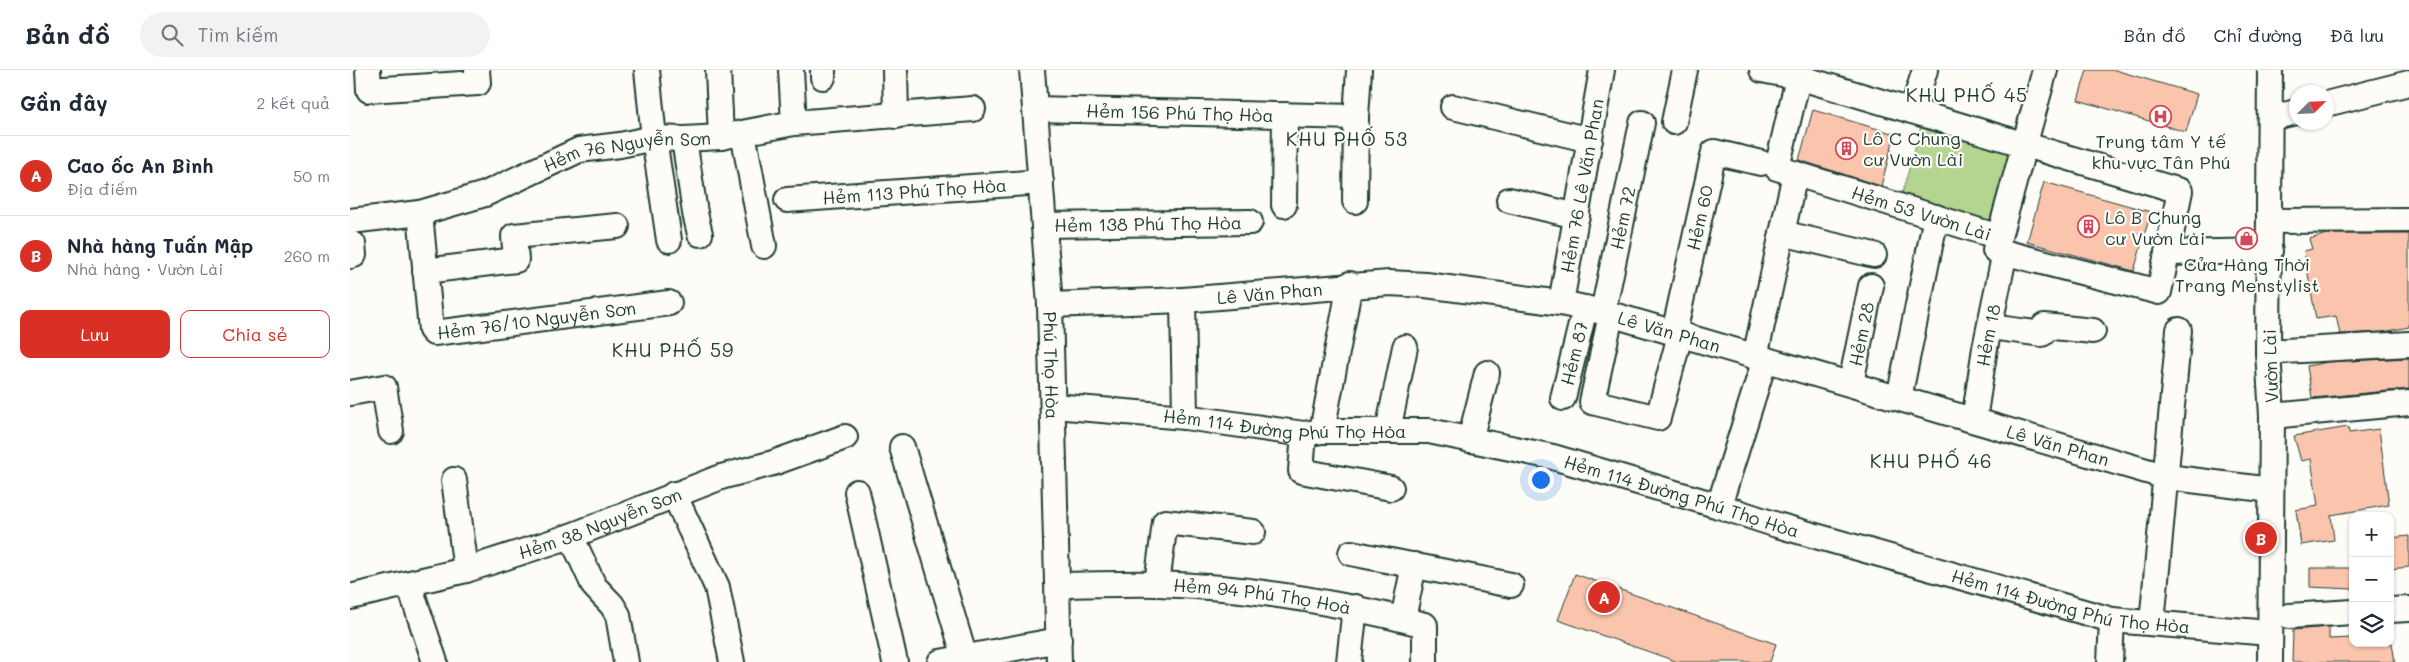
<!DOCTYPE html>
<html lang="vi">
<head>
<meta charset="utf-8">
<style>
	body { margin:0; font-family:Mali,sans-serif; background:#f2f2f3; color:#1f2937 }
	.controls { position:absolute; right:15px; bottom:15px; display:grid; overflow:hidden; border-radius:10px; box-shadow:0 1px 4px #0004 }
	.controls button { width:45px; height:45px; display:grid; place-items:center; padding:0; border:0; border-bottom:1px solid #e0e1e3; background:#fff; color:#1f2937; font:25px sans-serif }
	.compass { position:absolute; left:1939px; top:15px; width:45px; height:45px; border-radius:50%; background:#fff; box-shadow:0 1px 4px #0004; rotate:66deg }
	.you { position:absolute; left:1190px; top:409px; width:18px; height:18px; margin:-12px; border:4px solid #fff; border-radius:50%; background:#1a73e8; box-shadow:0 0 0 8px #1a73e833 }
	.badge { display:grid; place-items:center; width:32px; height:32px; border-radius:50%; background:#d93025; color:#fff; font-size:16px; font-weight:700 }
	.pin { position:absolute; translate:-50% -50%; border:2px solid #fff; box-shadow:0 1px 5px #0006 }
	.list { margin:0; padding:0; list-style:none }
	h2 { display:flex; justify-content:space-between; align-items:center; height:65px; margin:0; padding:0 20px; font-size:21px }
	h2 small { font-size:16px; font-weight:400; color:#747a83 }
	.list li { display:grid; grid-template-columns:32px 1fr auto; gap:15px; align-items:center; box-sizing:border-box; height:80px; padding:0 20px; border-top:1px solid #e0e1e3 }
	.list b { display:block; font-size:19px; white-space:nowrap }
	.list p { margin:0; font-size:16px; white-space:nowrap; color:#747a83 }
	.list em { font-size:16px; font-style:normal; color:#747a83 }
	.actions { display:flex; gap:10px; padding:15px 20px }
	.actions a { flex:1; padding:11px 0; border:1px solid #d93025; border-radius:10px; text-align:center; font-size:18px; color:#d93025 }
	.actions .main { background:#d93025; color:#fff }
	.icon { flex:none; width:28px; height:28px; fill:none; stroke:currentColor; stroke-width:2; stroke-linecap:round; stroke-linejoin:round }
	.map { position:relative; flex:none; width:2059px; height:592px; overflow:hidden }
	header { display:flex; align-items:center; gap:30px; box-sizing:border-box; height:70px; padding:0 25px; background:#fff; border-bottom:1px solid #e0e1e3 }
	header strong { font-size:24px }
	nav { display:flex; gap:28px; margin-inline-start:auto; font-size:18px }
	.search { width:350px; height:45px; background:#f2f2f3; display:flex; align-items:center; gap:12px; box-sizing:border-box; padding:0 18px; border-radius:28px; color:#747a83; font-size:19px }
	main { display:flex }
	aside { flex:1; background:#fff }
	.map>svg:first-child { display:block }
</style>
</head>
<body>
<header>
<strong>Bản đồ</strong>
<div class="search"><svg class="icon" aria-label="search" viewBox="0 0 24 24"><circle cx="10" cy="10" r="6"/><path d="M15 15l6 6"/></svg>Tìm kiếm</div>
<nav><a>Bản đồ</a><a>Chỉ đường</a><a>Đã lưu</a></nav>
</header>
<main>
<aside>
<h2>Gần đây<small>2 kết quả</small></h2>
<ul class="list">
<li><span class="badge">A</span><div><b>Cao ốc An Bình</b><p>Địa điểm</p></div><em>50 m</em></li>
<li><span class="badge">B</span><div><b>Nhà hàng Tuấn Mập</b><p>Nhà hàng · Vườn Lài</p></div><em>260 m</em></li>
</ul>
<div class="actions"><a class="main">Lưu</a><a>Chia sẻ</a></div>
</aside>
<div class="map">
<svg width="2059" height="592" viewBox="0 0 2059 592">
	<rect width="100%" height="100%" fill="#fdfcf7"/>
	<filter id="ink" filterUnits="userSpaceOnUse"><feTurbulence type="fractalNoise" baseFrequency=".02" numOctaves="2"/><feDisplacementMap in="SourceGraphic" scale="10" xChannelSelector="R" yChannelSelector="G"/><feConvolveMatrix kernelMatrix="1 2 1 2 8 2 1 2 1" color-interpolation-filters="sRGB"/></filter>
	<g filter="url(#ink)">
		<path fill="#b4d58f" stroke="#6a8962" d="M1571,56L1661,82L1641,156L1550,131Z"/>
		<path fill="#fbc5ad" stroke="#1f3d34" d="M1737,0H1765L1847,24L1836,62L1728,30Z
			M1463,40L1545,64L1531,116L1449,90Z
			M1694,112L1801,142L1784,201L1677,172Z
			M1977,164H2059V257L2033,262L1990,264L1986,246L1966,249L1954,181L1962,179L1959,169Z
			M2059,288V319L1962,328L1957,296L1978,292Z
			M1998,357L1999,363L2029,359L2039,435L1981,445L1984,470L1951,475L1946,440L1968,436L1961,389L1951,391L1944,366Z
			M2059,466V497L2040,499V468Z
			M1960,498H2003V519L1960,517Z
			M1225,504L1426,574L1420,592H1328L1208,550Z
			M1979,557V569L2003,568V573H2042L2045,592H1942L1943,560Z"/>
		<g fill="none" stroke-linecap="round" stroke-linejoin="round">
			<defs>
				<g id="minor">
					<path d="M18,0L19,20L128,13L127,0"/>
					<path d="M297,0L304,68L319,170"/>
					<path d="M368,0L371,67"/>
					<path d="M441,0L444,53"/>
					<path d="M473,0V7"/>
					<path d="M545,0L546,46"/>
					<path id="s1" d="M682,0L700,235L709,592"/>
					<path d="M1412,0L1448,7L1830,121L1809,222L1645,180L1649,167L1695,0"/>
					<path id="s2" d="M1450,0L1427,98L1649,167"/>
					<path d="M1976,34L2059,13"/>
					<path d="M1103,37L1240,70"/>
					<path id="s3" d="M685,39L1006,47"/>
					<path d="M1562,41L1575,0"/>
					<path d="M1921,48L1946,42"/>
					<path d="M1324,52L1335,0"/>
					<path d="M393,63L414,176"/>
					<path d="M334,69L345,143L350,164"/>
					<path id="s4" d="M437,130L691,112"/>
					<path d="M1159,130L1227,146"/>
					<path d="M1005,131L1006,47L1009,0"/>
					<path d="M934,135L935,45"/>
					<path id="s5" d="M70,143L81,260L84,263L319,233"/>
					<path id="s6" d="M0,151L70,143L135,124L229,80L270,75L304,68L334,69L371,67L444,53L623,39"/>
					<path d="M1921,151L2059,150"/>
					<path id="s7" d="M694,155L900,152"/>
					<path d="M1432,163L1524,185"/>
					<path d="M1817,183L1920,181"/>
					<path d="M0,186L4,185L3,174"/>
					<path d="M75,201L166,190L164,166L267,156"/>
					<path d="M833,230L835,347"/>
					<path id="s8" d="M1211,233L1252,0"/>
					<path id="s9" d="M700,235L833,230L1039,213L1076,215L1211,233L1253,242L1817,407L1921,420"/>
					<path id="s10" d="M1253,242L1292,53"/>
					<path d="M1261,245L1242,332L1308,348L1330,265"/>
					<path d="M1640,257L1692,264L1694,256L1743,261"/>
					<path id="s11" d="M1324,263L1364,82L1411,93"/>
					<path d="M1918,282L2059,274"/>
					<path d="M1405,287L1445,104"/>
					<path id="s12" d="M1501,313L1521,216"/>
					<path d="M0,323L34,317L41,361"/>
					<path id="s13" d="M1213,328L1235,238"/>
					<path d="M1549,328L1586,147"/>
					<path id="s14" d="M704,336L835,347L954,364L972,361H1079L1203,387L1369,436L1427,455L1762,550L1920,563"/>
					<path d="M1922,346L2059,333"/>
					<path id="s15" d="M1624,350L1635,278L1655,182"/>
					<path d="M972,361L1000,214"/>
					<path d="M1038,361L1055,277"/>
					<path d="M954,364L951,401L1041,418"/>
					<path d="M1120,370L1137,303"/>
					<path d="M552,377L615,588"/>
					<path d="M104,410L116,500"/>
					<path d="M507,422L545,592"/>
					<path d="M324,424L367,517L382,592"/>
					<path d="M1369,436L1415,289"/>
					<path d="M221,466L244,516L262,535L268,545L276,592"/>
					<path d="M1001,483L1161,515"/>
					<path d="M59,514L85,592"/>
					<path d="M807,514L815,452L903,462"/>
					<path id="s16" d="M709,515C742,515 775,513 808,514C898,517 988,532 1075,555V592"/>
					<path id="s17" d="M0,527L116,500L221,466L371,407L423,393L495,367"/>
					<path d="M2040,540L2059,539"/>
					<path d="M1939,546L2003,542"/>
					<path d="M1053,549L1064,495"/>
					<path d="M1802,553L1829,260"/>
					<path d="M590,592L709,570"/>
					<path d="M999,592L1005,537"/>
					<path d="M1760,592L1762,550"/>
					<path d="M1920,592L1922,346L1918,282L1920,0"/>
				</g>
			</defs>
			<use href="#minor" stroke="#1f3d34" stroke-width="28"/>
			<use href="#minor" stroke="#fdfcf7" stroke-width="24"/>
		</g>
	</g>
	<defs>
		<symbol id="hospital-ring" viewBox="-11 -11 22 22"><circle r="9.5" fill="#fdfcf7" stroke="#d1495b" stroke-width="1.5"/><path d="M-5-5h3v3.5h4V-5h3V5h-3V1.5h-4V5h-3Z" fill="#d1495b"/></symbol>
		<symbol id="building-ring" viewBox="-11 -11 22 22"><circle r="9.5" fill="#fdfcf7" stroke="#d1495b" stroke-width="1.5"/><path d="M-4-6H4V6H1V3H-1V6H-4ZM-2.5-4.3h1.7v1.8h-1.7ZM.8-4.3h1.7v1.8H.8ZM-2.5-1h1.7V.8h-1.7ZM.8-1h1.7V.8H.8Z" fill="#d1495b"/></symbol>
		<symbol id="shop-ring" viewBox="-11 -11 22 22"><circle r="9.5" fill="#fdfcf7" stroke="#d1495b" stroke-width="1.5"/><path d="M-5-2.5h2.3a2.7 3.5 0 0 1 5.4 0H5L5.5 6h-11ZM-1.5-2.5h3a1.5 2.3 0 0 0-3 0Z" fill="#d1495b"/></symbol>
	</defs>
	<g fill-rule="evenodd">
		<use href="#hospital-ring" x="1798" y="34" width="25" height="25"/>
		<use href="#building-ring" x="1484" y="66" width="25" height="25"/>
		<use href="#building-ring" x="1726" y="144" width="25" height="25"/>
		<use href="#shop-ring" x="1884" y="156" width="25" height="25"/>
	</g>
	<g text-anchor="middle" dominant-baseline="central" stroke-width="4.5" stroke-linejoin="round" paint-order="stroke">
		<g font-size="18" fill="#1f3d34" stroke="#fdfcf7">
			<text stroke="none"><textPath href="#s3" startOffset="145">Hẻm 156 Phú Thọ Hòa</textPath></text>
			<text stroke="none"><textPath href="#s6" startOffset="289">Hẻm 76 Nguyễn Sơn</textPath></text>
			<text stroke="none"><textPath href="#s8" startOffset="119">Hẻm 76 Lê Văn Phan</textPath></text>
			<text stroke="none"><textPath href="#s4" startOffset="128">Hẻm 113 Phú Thọ Hòa</textPath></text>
			<text stroke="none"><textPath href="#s2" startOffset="252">Hẻm 53 Vườn Lài</textPath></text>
			<text stroke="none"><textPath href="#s10" startOffset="96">Hẻm 72</textPath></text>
			<text stroke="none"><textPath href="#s11" startOffset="118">Hẻm 60</textPath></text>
			<text stroke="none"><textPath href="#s7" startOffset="104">Hẻm 138 Phú Thọ Hòa</textPath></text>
			<text stroke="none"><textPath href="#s9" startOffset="220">Lê Văn Phan</textPath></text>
			<text stroke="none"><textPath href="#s5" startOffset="225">Hẻm 76/10 Nguyễn Sơn</textPath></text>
			<text stroke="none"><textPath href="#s9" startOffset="625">Lê Văn Phan</textPath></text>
			<text stroke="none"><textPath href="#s12" startOffset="50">Hẻm 28</textPath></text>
			<text stroke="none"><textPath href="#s15" startOffset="86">Hẻm 18</textPath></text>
			<text stroke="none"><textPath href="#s13" startOffset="46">Hẻm 87</textPath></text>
			<text stroke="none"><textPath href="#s1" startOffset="296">Phú Thọ Hòa</textPath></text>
			<text transform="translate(1920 296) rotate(-92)">Vườn Lài</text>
			<text stroke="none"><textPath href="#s14" startOffset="232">Hẻm 114 Đường Phú Thọ Hòa</textPath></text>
			<text stroke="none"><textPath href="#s9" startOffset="1030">Lê Văn Phan</textPath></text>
			<text stroke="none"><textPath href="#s14" startOffset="638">Hẻm 114 Đường Phú Thọ Hòa</textPath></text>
			<text stroke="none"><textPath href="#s17" startOffset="261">Hẻm 38 Nguyễn Sơn</textPath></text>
			<text stroke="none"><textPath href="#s16" startOffset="204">Hẻm 94 Phú Thọ Hoà</textPath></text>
			<text stroke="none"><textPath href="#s14" startOffset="1042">Hẻm 114 Đường Phú Thọ Hòa</textPath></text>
		</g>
		<g font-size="18" fill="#1f3d34" stroke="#fdfcf7" text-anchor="start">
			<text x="1513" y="68">Lô C Chung<tspan x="1513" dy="21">cư Vườn Lài</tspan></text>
			<text x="1811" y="71" text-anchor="middle">Trung tâm Y tế<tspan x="1811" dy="21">khu vực Tân Phú</tspan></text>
			<text x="1755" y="147">Lô B Chung<tspan x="1755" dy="21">cư Vườn Lài</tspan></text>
			<text x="1897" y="194" text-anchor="middle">Cửa Hàng Thời<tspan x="1897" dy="21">Trang Menstylist</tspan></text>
		</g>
		<g font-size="19" letter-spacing="1" fill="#1f3d34" stroke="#fdfcf7">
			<text x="1617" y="24">KHU PHỐ 45</text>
			<text x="997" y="68">KHU PHỐ 53</text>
			<text x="323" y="279">KHU PHỐ 59</text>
			<text x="1581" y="390">KHU PHỐ 46</text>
		</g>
	</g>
</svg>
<div class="controls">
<button>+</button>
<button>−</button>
<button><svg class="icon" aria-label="layers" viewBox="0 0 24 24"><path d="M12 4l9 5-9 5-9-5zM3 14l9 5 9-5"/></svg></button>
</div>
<svg class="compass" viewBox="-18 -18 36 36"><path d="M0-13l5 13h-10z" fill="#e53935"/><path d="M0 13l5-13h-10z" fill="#747a83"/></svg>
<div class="you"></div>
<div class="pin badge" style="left:1254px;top:527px">A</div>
<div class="pin badge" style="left:1911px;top:468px">B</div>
</div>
</main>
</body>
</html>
